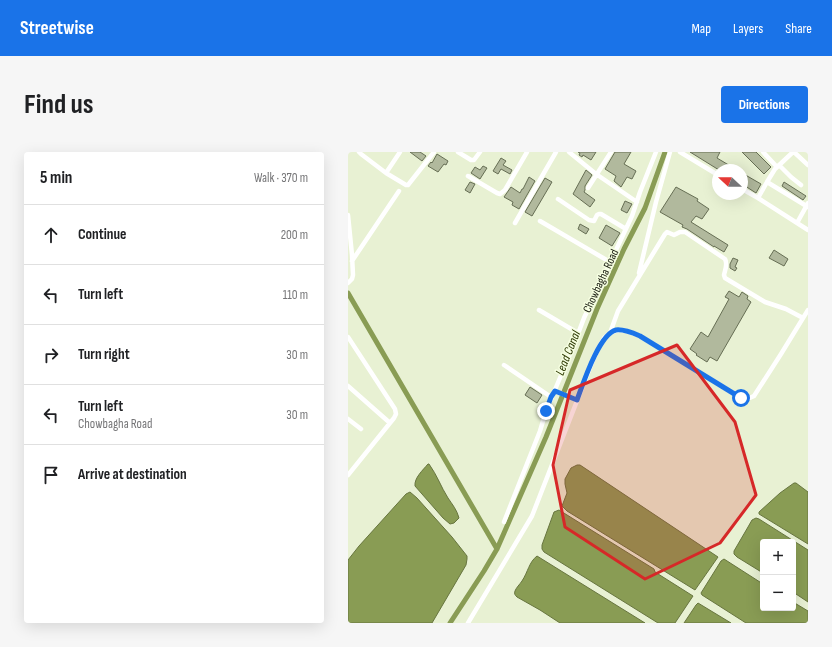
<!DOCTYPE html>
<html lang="en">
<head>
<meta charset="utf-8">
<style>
	body { margin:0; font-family:"Sofia Sans Condensed",sans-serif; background:#f6f6f6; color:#202124 }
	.controls { position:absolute; right:12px; bottom:12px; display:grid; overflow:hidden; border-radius:4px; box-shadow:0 4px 16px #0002 }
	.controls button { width:36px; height:36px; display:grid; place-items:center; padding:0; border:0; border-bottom:1px solid #e0e0e0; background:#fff; color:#202124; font:20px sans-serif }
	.compass { position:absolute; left:364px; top:12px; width:36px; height:36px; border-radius:50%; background:#fff; box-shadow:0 4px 16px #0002; rotate:292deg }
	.stop { position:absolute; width:12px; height:12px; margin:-9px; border:3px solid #1a73e8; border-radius:50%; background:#fff }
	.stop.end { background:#1a73e8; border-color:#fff; box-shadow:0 1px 4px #0008 }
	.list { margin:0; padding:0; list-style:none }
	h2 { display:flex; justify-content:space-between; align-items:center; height:52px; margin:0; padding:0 16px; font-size:17px }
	h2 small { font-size:13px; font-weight:400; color:#757577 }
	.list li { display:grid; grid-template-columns:26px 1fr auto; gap:12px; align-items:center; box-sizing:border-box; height:60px; padding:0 16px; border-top:1px solid #e0e0e0 }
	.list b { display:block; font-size:15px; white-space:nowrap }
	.list p { margin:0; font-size:13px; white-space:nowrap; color:#757577 }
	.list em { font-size:13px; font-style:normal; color:#757577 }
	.icon { flex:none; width:22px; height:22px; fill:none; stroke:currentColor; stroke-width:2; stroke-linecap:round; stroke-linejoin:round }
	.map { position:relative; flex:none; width:460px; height:471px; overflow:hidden; border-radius:4px }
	header { display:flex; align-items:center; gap:24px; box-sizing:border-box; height:56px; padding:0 20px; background:#1a73e8; color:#fff }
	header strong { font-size:19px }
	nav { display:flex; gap:22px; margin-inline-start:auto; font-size:14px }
	.intro { display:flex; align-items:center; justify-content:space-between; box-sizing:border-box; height:96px; padding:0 24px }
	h1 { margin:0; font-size:28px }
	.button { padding:10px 18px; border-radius:4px; background:#1a73e8; color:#fff; font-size:14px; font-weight:700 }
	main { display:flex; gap:24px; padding:0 24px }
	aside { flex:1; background:#fff; border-radius:4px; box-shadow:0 4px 16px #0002 }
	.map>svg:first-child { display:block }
</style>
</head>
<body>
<header>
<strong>Streetwise</strong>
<nav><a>Map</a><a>Layers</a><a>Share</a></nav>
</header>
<div class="intro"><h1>Find us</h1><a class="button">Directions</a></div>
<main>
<aside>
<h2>5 min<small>Walk · 370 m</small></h2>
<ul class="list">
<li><svg class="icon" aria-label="ahead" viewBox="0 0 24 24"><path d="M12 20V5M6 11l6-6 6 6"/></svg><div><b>Continue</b></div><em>200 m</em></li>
<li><svg class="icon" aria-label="left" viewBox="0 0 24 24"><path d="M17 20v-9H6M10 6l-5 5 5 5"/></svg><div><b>Turn left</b></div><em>110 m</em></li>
<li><svg class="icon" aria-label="right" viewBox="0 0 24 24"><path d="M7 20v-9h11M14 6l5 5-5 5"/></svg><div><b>Turn right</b></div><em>30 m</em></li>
<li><svg class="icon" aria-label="left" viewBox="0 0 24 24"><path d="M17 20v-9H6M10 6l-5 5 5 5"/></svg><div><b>Turn left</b><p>Chowbagha Road</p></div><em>30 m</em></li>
<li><svg class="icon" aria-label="arrive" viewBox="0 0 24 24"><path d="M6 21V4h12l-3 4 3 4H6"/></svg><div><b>Arrive at destination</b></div></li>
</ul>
</aside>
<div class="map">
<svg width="460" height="471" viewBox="0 0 460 471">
	<rect width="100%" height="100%" fill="#e8f1d3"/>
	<path fill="#899c54" stroke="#67753f" d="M80,312H81C89,323 93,335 100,346C104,352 109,358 111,366L106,371L102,372L95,366L67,334C66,326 75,318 80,312Z
		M229,313H232L370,405L347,438L219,359L214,354L219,341L217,332V327L223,316Z
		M446,331H448L460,340V392L411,362V360L432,341Z
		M62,340L69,346L104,385L119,404V407L118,413L84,471H0V408L11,394L58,342Z
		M211,358L306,417L307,420L345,444L327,471H310L196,400L194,397V393L206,360Z
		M408,366L411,367L460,398V450L445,440V390H415V421L389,405L386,402V399L400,375L404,368Z
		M189,404L297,471H212L192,458L169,445C167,443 166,442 167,439C168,436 172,432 174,429C180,420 181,410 189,404Z
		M376,407L415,432V456H445V450L460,459V471H398L354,443L353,441L373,409Z
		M350,451L383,471H336L348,453Z"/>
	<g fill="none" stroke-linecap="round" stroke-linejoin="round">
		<path stroke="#899c54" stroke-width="5" d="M0,141L149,397
			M102,471L136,419L149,397L198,285L249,157L276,97L297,56L317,0"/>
	</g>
	<path fill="#b1b99d" stroke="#666e54" d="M62,0H72L78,4L74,9Z
		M230,0H248L243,8L235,3L234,5L231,3L232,1Z
		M267,0H283L276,12L288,19L284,27L279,25L273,35L266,29L268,24L257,17Z
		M342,0H372L369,6L389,18H371Z
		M394,0H408L423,15L416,22Z
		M89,2L100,9L98,13L96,12L90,20L80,14L83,10L84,11Z
		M153,6L158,9L155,13L164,18L162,22L153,17L150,22L145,19Z
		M135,14L139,16L132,27L123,21L127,15L132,18Z
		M238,18L244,23L237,34V38L236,40L247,48L242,55L225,42Z
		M394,21L413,32L408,41L394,32Z
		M181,25L187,29L171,57L164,53L165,50L156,45L163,35L172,41L174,37H175Z
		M197,26L204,30L184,64L177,60Z
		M122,30L127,32L122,41L117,38Z
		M436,30L458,44L455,48L434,34Z
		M328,35L350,47L349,49L361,57L354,67L348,64L343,70L380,93L376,100L366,94V95L339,77L334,75L335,73L312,60Z
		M277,49L284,52L279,61L273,58Z
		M232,72L241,77L238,82L230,77Z
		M258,73L272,81L264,94L251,86Z
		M426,98L440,107L436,114L421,106Z
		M385,106L390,108L387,115L389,116L387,119L382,116V112Z
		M381,139L391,145L394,140L400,144L399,147L403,150L369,209L362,205L359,210L348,203L349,202L342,197L353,180L360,185L381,147L377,145Z
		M182,235L194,243L189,251L177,243Z"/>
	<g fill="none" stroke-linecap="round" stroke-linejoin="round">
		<path stroke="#fff" stroke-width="4.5" d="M11,0L13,2L38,21L58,33H60L86,0
			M110,0L123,8H126L132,0
			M221,0L248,22L289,50
			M332,0L370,23
			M415,0L429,15
			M445,0L427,17L419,30L410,46L460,78
			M446,0L460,13
			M431,13L443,25L453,33
			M38,21L52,0
			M120,24L149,41L152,42L157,38L179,0
			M419,30L460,55
			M240,36L263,0
			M394,37L410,46
			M210,47L241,68L246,69L249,63L251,62H253L278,77
			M0,63L4,103L5,123L4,127L0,131
			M192,69L262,110
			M167,71L208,0
			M449,71L460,51
			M4,109L51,39
			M291,121L308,50L322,0
			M191,158L230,181
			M262,181L270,159L317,82L319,80L326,83L332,80H337L377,107C380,112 377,118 376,123L377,126L417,150L438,157L455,166
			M0,185L47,257L48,262L46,266L0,323
			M156,213L203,245
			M0,234L42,271
			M207,239L229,248
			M0,267L13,277
			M156,370L192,279L198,259L225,195L236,166L284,64L292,40L308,0
			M120,471L184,364L245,208L251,195L256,186L262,181L267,179L272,178L278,179L292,184L385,241C393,246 397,249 406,244L433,202L460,158"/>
	</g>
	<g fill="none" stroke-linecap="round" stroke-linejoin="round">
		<path stroke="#1a73e8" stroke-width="5" d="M198,259L203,245L207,239L229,248C235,232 251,182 268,178C275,177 285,181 292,184L393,246"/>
	</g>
	<path fill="#d62828" fill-opacity="0.2" stroke="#d62828" stroke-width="3" stroke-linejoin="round" d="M329,193L387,270L408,343L372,391L297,427L217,375L205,313L222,238Z"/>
	<g text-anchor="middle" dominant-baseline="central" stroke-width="3" stroke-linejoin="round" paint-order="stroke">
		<g font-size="12" fill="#171a0f" stroke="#f5fee0">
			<text transform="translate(253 129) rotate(-65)">Chowbagha Road</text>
		</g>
		<g font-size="13" font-style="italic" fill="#2c3800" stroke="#f5fee0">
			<text transform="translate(220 201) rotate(-68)">Lead Canal</text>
		</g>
	</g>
</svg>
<div class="controls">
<button>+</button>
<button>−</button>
</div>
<svg class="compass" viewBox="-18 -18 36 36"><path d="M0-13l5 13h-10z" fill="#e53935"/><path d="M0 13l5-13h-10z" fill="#757577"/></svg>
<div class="stop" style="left:393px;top:246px"></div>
<div class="stop end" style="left:198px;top:259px"></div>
</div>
</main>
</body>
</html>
